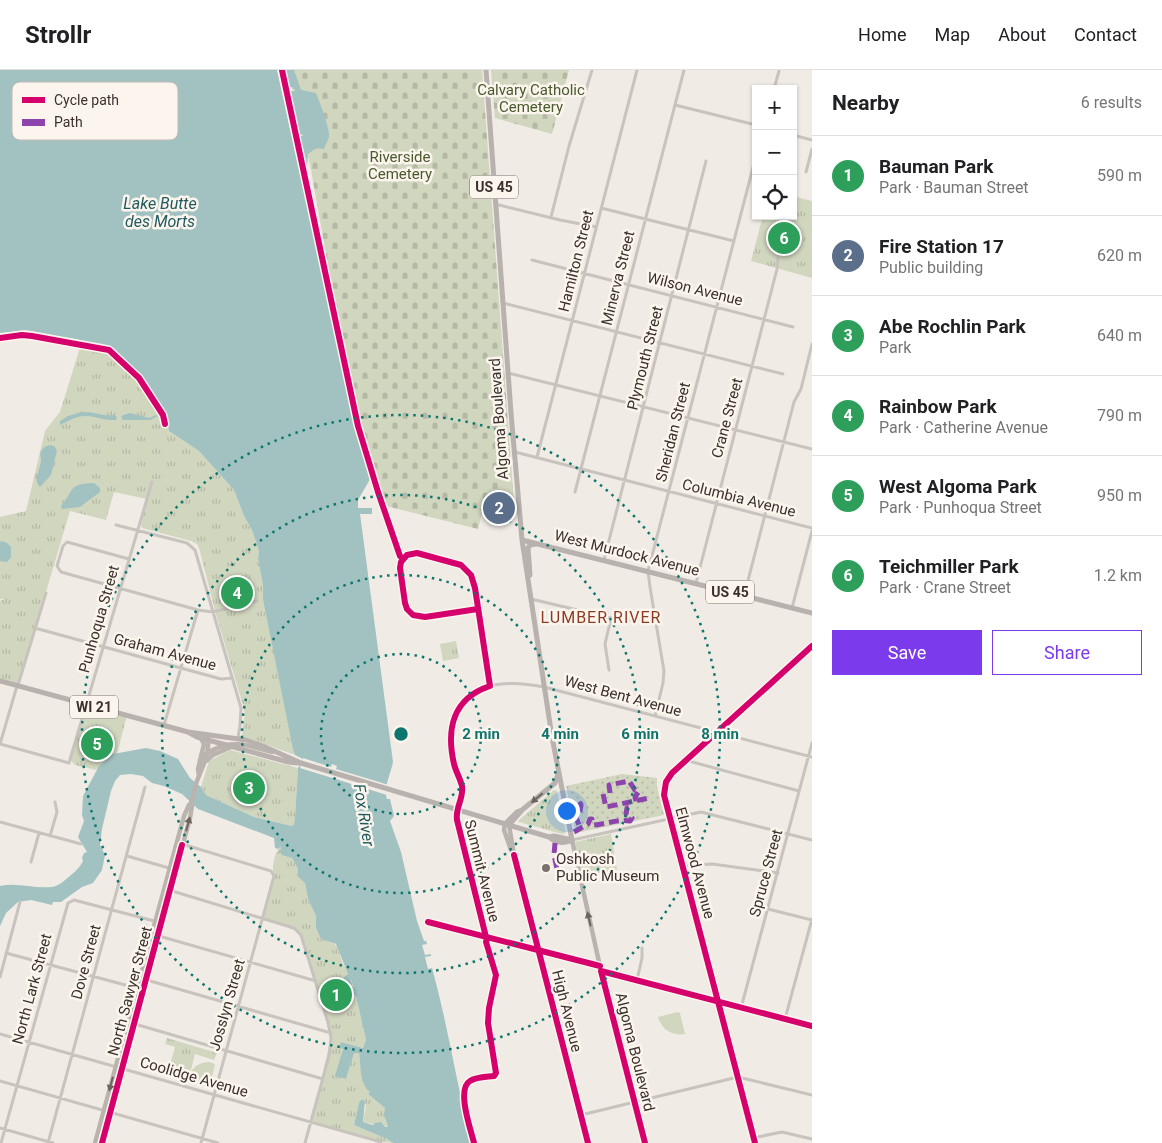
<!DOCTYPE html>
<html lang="en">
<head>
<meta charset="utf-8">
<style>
	body { margin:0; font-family:Roboto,sans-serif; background:#f2f2f2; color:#202124 }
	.controls { position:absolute; right:15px; top:15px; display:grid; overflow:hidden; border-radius:0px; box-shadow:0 1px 4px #0004 }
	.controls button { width:45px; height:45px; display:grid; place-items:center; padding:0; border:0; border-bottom:1px solid #e0e0e0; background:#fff; color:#202124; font:25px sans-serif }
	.you { position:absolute; left:566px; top:740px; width:18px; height:18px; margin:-12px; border:4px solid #fff; border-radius:50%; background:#1a73e8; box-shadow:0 0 0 8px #1a73e833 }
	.badge { display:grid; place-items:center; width:32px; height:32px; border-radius:50%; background:#7c3aed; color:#fff; font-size:16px; font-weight:700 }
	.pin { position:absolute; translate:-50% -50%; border:2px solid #fff; box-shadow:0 1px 5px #0006 }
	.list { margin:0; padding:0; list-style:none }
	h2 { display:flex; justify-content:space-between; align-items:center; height:65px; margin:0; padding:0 20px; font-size:21px }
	h2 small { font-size:16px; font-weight:400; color:#757577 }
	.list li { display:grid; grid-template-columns:32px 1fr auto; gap:15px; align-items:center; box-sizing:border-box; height:80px; padding:0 20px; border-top:1px solid #e0e0e0 }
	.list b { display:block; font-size:19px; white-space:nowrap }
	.list p { margin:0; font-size:16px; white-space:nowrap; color:#757577 }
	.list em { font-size:16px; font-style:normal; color:#757577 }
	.actions { display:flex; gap:10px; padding:15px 20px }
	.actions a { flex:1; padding:11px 0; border:1px solid #7c3aed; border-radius:0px; text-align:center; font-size:18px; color:#7c3aed }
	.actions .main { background:#7c3aed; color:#fff }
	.icon { flex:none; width:28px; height:28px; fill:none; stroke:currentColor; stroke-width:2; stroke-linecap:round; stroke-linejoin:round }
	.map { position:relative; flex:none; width:812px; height:1073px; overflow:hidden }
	header { display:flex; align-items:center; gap:30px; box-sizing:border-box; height:70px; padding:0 25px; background:#fff; border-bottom:1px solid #e0e0e0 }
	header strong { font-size:24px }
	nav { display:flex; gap:28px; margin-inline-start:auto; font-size:18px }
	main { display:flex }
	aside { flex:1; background:#fff }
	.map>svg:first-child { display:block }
</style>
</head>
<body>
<header>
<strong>Strollr</strong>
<nav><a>Home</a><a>Map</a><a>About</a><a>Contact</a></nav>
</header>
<main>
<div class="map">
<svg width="812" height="1073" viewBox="0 0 812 1073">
	<defs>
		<pattern id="cemetery-stones" width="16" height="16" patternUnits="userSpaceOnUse" patternTransform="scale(1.25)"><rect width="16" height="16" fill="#d1d6bf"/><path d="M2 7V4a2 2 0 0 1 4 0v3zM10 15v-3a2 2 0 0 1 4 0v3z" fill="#b4b8a4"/></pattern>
		<pattern id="park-tufts" width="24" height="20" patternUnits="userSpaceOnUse" patternTransform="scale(1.25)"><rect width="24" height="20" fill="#d1d6bf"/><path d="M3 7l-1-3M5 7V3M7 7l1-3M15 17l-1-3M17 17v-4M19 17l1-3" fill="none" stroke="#b4b8a4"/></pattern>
		<pattern id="garden-dots" width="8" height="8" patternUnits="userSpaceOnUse" patternTransform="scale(1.25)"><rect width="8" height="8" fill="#d1d6bf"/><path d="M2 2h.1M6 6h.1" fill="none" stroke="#b4b8a4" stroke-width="1.8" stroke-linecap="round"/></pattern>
	</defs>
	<rect width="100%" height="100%" fill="#f0ebe5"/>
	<path fill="#d1d6bf" d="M678,942L680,943L685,964C672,966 662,960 658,947Z
		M209,992L215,994L210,1015L207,1016L188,1011C190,999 196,993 209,992Z"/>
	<path fill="url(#cemetery-stones)" d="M288,0H482L514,433L486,427L478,459L382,435L363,366L335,235L311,100Z
		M491,0H569L552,64L495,48Z"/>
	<path fill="url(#park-tufts)" d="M793,126L812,131V208L751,191L763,146H793Z
		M82,271L103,274L114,278L140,305L166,345L169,361L199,381L234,420L244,446L252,460L259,481L258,489L263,515V530L295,685L242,666L245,644L243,635L217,548L199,478L197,474L191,471L142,458L141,455L147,429L114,422L106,450L70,441L18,616L0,611V531L4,529H0V447L26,441L45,361L60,342Z
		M456,571L459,588L443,591L440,574Z
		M86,635L127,645L117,684L110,687L96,700L75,695L70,689Z
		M230,680L298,698L295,747L294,754L292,756L254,747L206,725L201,717L209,691Z
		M554,720L557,721L566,763L562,764L519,752L518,751Z
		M611,764L617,800L582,806L575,772Z
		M281,776L282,778L280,780L292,788L298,799L297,806L305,813L308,829L316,846V858L321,869C343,876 336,875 343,894C345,897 347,900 349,905L347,906L351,915L350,907L354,918L348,923L356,926L366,970L363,978L341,972L346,1009L354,983H359L362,1009L370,1022L368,1024L385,1038V1050L388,1057L363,1052L366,1036L365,1034L359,1033L354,1055L387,1069L393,1073L381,1072L311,1053L331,968L299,862L263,848L274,806C271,798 275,781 281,776Z
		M167,968L217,983L214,990L195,984L188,1011L162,1004L164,1000L169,999L175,977L165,974Z"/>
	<path fill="url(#garden-dots)" d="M622,704L657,708V717L664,745L576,763L566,716Z"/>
	<path fill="#a1c2c1" d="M0,0H277L356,358L370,408L369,411L358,430V438H372V444H360L393,692C391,703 383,718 387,729H390L394,746L390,751L401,782L417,851L424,871H426L427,874L422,875L425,885L431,884V886L425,887L428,899L432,898C448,956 457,1015 471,1073H393L387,1069L354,1055L359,1033L361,1030L365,1031L363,1052L373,1055L375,1053L381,1052L385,1057H388L384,1045L385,1038L368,1024L370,1022C359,1014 361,994 359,983H354L346,1009L335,1006L343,979L339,978L341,972L363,978L366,970L356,926L347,922L350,917H354L350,907L352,915L343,913V908L348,904L336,874L321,869L316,858V846L308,829L305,813L297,806L298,799L292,788L282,785L280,782L281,776L278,779L275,778L274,768L198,739L182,724L164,716L152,713L143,706L131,704L120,705L115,711L111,721L102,759L100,775L105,785L102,800L93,813L82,817L61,832H53L52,835L31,830L18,832L6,843L0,856V816C17,812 34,819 51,817C58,817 65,810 71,805C76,801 80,797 83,791L82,788L84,783L87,782L78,767L84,751L82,745L83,726L99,696L113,684L146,678L160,681L178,689L190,708L201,717L206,725L254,747L292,756L294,754L295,747L298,698L303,689L295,685L293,679L263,530V515L258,489L259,481L252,460L244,446L234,420L199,381L169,361L166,345L140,305L114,278L103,274L26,260L0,263Z
		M285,0H294L301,20L316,23C319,30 331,62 329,67C328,71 325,75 324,79L316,78L308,84L307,99L305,98L299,67L304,65L298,64L290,25V21H295V19L289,16Z
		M82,342C93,341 104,347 115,345L117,347L116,350C104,351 94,345 83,346C74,347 67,352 60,355V351L68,346Z
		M130,343L149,348L156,345L158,346L150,350H123L121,347L123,345Z
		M51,375L55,377L57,381L51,405L40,417C32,409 41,399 41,390C41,385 39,386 41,382C43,377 46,376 51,375Z
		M94,413L100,418V422L80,437L62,439L61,436C75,420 67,414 94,413Z
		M2,471L7,473L11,477V487L7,492L0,491V472Z"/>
	<path fill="#f0ebe5" d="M303,688L331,697L332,694L337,696L336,699L389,715L387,725L300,698Z"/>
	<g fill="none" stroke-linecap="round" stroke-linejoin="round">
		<path stroke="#c9c3be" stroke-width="3" d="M774,19L779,1
			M675,35L756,55
			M793,65L812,70
			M806,102L812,79
			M495,134L560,150L596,157
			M601,138L734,171
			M551,147L569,76L592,0
			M532,190L793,257
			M503,233L783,304
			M508,303L812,379
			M515,382L812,458
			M537,387L637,0
			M575,422L684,0
			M116,455L187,473L195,480L241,638L240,655L238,668
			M129,489L67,472L63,476L57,496L61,502L198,540L213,542L257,531
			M604,490L706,91
			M696,513L777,199L778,188
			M744,526L794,332L801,319L812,274
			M531,529L624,551L655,547
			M792,538L812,461
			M478,539L425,547L413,545L407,539L405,533L400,498L402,490L407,485L417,483L461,495L469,503L475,518L490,616
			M35,558L221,609L232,608
			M609,600L605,574L611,548
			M18,615L46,523
			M17,616L0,674L69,693L152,412
			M655,646L663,613L664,601L650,517L648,501L756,86
			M164,655L198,540
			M685,690L799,721
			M0,752L81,774
			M50,766L57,742L55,732
			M572,770L701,742L812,770
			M182,774L271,801L274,806L201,1073
			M127,786L176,800
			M31,792L39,763
			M683,796L712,794L778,803
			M169,820L294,858L301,865L328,952L331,968L329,986L305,1073
			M768,839L812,850
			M428,852L600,896
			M152,864L316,911
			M486,867L457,750C455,738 464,728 462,716C461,710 457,704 455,698C452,689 451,680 451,671C449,645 467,620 494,615C509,612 529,614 544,617L812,687
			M6,883L144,920
			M601,901L812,956
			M0,907L20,832
			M140,908L331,963
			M637,910L642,888V878
			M741,938L812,673
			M785,949L812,849
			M128,952L323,1009
			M0,964L381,1072
			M0,1011L218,1073
			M581,1045L738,1007L812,1025
			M0,1058L53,1073
			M753,1068L782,1062L812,1069
			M1,1073L68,833L74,830L162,853
			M48,1073L145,717
			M755,1073L664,725L666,712L672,703L812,576"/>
		<path stroke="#bab3ae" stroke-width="4.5" d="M200,690C204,684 209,682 215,679C235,669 252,677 272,682
			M206,691L213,685L231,677
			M199,706L198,699L204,674L200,667
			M505,754L504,760L511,780
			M509,755L514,785L588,1073
			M572,770L601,901L645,1073
			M95,1073L184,746L189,735L191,733
			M102,1073L190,748L192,736L191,733C194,724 195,714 199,706C204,694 210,680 208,667"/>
		<path stroke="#b8b1ad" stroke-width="5" d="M486,0L511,343L522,470L552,667L572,770
			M522,470L812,543
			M530,505L528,478L530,475L536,474
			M0,611L188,662L197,667L288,692L298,693
			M188,662L246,670L263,676L301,693L549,767C556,773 565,774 572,770
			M505,754L517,742L522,740
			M509,755L522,740L555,713L558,704
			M549,767L554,766L572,770"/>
		<path stroke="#8e44ad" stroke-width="5" stroke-dasharray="10 5" stroke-linecap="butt" d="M610,723L609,715L629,711L635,720L639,721L635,727L637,735
			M603,724L606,737L649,728
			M579,732L581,735L580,741L576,747L580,758
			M574,762L588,754L590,749H592L594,755C607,754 618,749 630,751L632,748L626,744L627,738L631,737
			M555,773L554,785L559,808"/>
		<defs>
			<path id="cycleway" d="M282,0L358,356L378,422L400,486L403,489
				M0,268L22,265L32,266L109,280L139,308L163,345L165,354
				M478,539L425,547L413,545L407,539L405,533L400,498L401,492L407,485L417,483L461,495L471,505L475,518L490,616C453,628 446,659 454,694C456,702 460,708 462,716C464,728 455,738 457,750L486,867
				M514,785L588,1073
				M428,852L600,896
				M102,1073L182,775
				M474,1073C471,1060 456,1019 470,1011C476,1007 487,1007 494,1006L496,1003L488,953L489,938L496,905L486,872L487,868
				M645,1073L601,901L812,956
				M755,1073L664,725L666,712L672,703L812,576"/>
		</defs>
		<use href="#cycleway" stroke="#fbf5ee" stroke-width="9"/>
		<use href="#cycleway" stroke="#d6006c" stroke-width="6"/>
	</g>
	<defs><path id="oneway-solid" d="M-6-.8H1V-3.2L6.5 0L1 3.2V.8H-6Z" transform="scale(1.25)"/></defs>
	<use fill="#6d645f" href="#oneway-solid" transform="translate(537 728) rotate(140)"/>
	<g fill="#6e645f">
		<use href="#oneway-solid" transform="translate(188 754) rotate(-75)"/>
		<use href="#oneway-solid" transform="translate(589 849) rotate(-103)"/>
		<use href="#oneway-solid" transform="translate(111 1014) rotate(105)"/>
	</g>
	<g fill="none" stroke="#0f766e" stroke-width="2.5" stroke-dasharray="2.5 5">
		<circle cx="401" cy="664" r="80"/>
		<circle cx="401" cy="664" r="159"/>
		<circle cx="401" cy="664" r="239"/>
		<circle cx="401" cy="664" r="319"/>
	</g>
	<circle fill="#7a716c" stroke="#fbf5ee" stroke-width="2" cx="546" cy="798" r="5"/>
	<g text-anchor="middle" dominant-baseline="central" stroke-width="5" stroke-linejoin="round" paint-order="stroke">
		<g fill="#fbf5ee" stroke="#756b66" stroke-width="1">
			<rect x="470" y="105.5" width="48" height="23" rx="4"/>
			<rect x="706" y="510.5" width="48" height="23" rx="4"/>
			<rect x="70" y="625.5" width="48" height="23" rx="4"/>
		</g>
		<g font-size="14" font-weight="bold" fill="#3b302b">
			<text x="494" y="117">US 45</text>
			<text x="730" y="522">US 45</text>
			<text x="94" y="637">WI 21</text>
		</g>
		<g font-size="15" fill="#4a5a2e" stroke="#fbf5ee">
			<text x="531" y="20">Calvary Catholic<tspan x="531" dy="17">Cemetery</tspan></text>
			<text x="400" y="87">Riverside<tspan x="400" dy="17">Cemetery</tspan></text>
		</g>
		<g font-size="15" fill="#3b302b" stroke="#fbf5ee">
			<text transform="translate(576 191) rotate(-76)">Hamilton Street</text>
			<text transform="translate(618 208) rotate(-76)">Minerva Street</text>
			<text transform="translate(695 219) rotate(14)">Wilson Avenue</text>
			<text transform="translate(645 288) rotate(-76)">Plymouth Street</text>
			<text transform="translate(727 348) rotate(-75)">Crane Street</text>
			<text transform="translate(499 349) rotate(-94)">Algoma Boulevard</text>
			<text transform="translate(673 362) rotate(-76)">Sheridan Street</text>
			<text transform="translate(739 428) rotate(14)">Columbia Avenue</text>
			<text transform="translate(627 483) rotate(14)">West Murdock Avenue</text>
			<text transform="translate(99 549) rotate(-74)">Punhoqua Street</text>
			<text transform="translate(165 582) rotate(15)">Graham Avenue</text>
			<text transform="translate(623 626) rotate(15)">West Bent Avenue</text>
			<text transform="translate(695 793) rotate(75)">Elmwood Avenue</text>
			<text transform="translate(482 801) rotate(76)">Summit Avenue</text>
			<text transform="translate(766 803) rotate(-75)">Spruce Street</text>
			<text transform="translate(86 892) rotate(-75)">Dove Street</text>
			<text transform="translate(32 919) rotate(-75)">North Lark Street</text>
			<text transform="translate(130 921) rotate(-75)">North Sawyer Street</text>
			<text transform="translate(227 935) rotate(-74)">Josslyn Street</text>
			<text transform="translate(567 941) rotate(76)">High Avenue</text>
			<text transform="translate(635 982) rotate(76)">Algoma Boulevard</text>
			<text transform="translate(194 1007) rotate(16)">Coolidge Avenue</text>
		</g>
		<g font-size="15" fill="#3b302b" stroke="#fbf5ee" text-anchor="start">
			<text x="556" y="789">Oshkosh<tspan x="556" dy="17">Public Museum</tspan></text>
		</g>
		<g font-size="16" font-style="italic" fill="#1f5a5e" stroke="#fbf5ee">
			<text x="160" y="133">Lake Butte<tspan x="160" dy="18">des Morts</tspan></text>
			<text transform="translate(364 745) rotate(81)">Fox River</text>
		</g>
		<g font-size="16" letter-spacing="1" fill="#8c3b22" stroke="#fbf5ee">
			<text x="601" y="547">LUMBER RIVER</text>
		</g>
	</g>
	<rect x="12" y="12" width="166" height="58" rx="8" fill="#fbf5ee" stroke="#c1bab4" stroke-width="1"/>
	<rect x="22" y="27" width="23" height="6" fill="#d6006c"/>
	<rect x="22" y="49" width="23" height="7" fill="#8e44ad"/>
	<g font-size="14" fill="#3b302b">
		<text x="54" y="35">Cycle path</text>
		<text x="54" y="57">Path</text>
	</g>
	<circle cx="401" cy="664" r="8" fill="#0f766e" stroke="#fbf5ee" stroke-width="2.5"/>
	<g font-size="15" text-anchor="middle" font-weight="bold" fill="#0f766e" stroke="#fbf5ee" stroke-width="5" stroke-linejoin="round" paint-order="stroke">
		<text x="481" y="669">2 min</text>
		<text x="560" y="669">4 min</text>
		<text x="640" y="669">6 min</text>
		<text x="720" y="669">8 min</text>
	</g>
</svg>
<div class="controls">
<button>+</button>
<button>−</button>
<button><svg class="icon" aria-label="locate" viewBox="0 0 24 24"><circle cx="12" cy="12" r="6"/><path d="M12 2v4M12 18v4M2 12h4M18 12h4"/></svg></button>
</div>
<div class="you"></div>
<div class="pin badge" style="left:336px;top:925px;background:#2e9e5b">1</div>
<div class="pin badge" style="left:499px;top:438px;background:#5c6f8a">2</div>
<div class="pin badge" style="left:249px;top:718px;background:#2e9e5b">3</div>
<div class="pin badge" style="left:237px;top:523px;background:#2e9e5b">4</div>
<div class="pin badge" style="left:97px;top:674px;background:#2e9e5b">5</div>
<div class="pin badge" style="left:784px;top:168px;background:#2e9e5b">6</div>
</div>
<aside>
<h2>Nearby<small>6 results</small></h2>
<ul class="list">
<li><span class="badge" style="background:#2e9e5b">1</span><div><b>Bauman Park</b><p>Park · Bauman Street</p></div><em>590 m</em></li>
<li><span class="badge" style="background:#5c6f8a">2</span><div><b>Fire Station 17</b><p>Public building</p></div><em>620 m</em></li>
<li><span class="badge" style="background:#2e9e5b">3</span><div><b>Abe Rochlin Park</b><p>Park</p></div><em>640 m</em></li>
<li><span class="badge" style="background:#2e9e5b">4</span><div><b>Rainbow Park</b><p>Park · Catherine Avenue</p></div><em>790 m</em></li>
<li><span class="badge" style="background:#2e9e5b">5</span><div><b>West Algoma Park</b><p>Park · Punhoqua Street</p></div><em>950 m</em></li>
<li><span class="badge" style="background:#2e9e5b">6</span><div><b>Teichmiller Park</b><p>Park · Crane Street</p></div><em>1.2 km</em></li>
</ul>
<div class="actions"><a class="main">Save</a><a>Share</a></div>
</aside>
</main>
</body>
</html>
